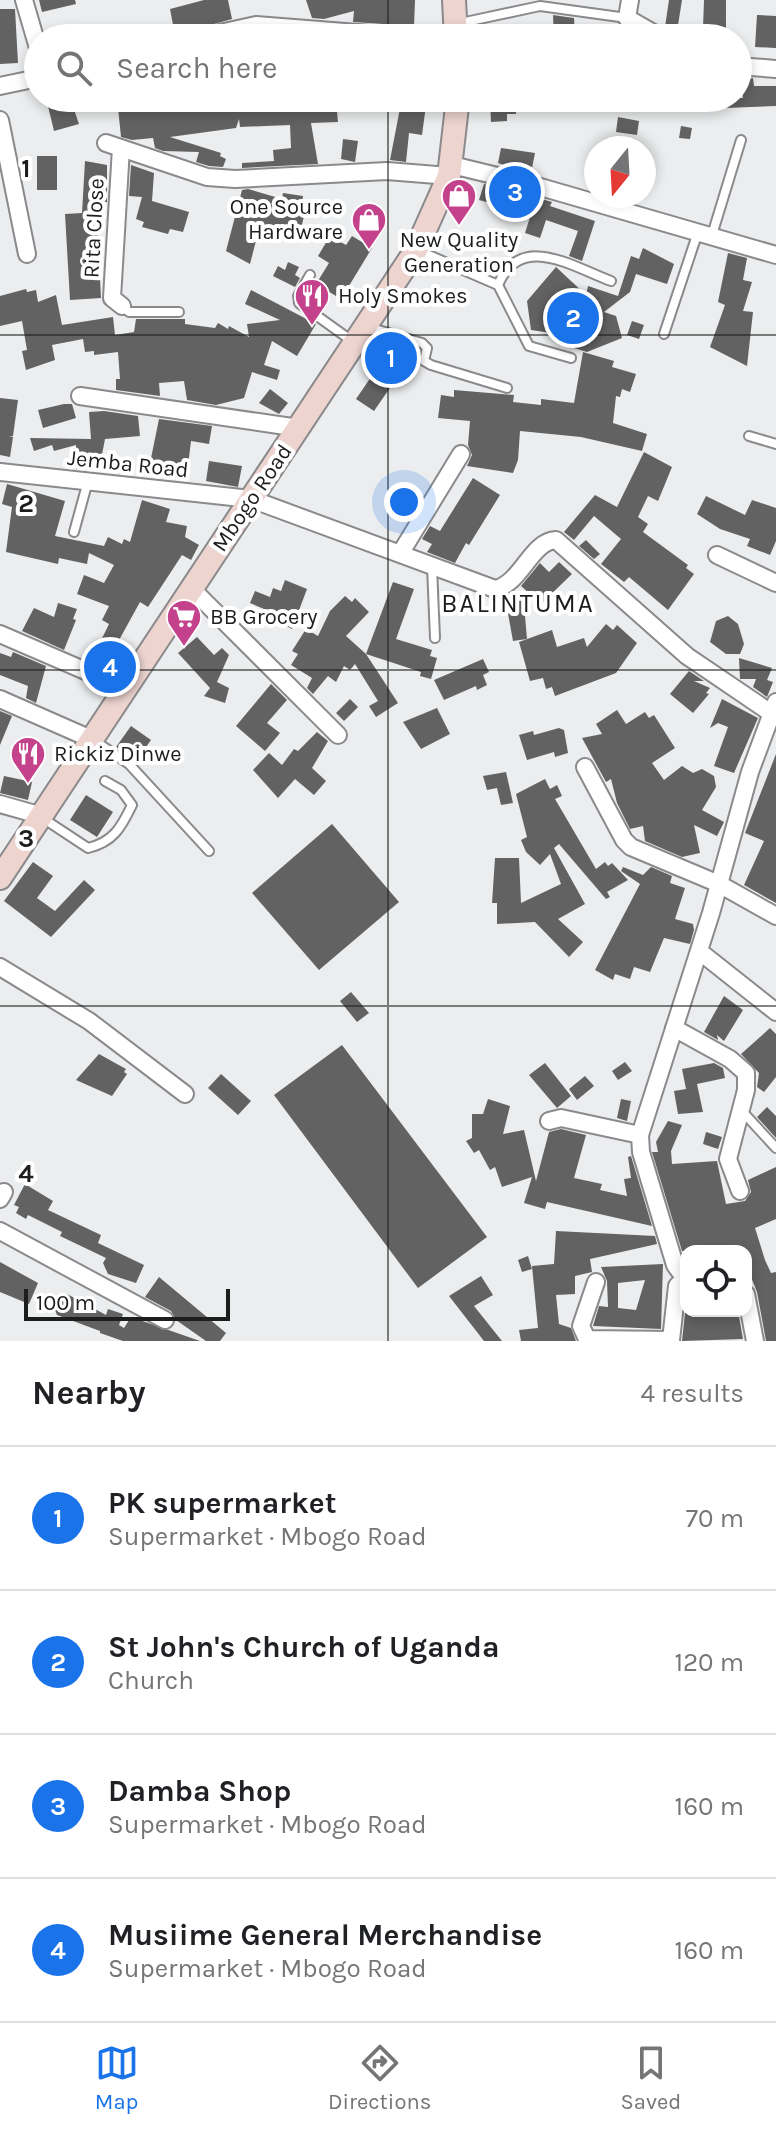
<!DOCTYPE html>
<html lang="en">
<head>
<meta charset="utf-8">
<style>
	body { margin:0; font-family:Karla,sans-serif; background:#f6f6f6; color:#202124 }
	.controls { position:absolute; right:24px; bottom:24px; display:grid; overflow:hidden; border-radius:16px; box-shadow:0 4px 12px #0003 }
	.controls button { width:72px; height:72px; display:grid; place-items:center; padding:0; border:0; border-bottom:2px solid #e0e0e0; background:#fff; color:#202124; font:40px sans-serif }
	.compass { position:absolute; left:584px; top:136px; width:72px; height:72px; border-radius:50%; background:#fff; box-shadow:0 4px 12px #0003; rotate:198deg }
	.scale { position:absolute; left:24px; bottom:20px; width:206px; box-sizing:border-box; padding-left:8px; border:4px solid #1c1d1d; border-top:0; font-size:22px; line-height:28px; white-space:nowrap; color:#1c1d1d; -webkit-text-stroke:6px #fff; paint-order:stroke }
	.you { position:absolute; left:404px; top:502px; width:28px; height:28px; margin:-20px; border:6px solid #fff; border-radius:50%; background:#1a73e8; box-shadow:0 0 0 12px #1a73e833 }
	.badge { display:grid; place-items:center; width:52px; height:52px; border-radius:50%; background:#1a73e8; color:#fff; font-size:26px; font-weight:700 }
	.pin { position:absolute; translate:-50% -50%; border:4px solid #fff; box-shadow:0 2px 8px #0006 }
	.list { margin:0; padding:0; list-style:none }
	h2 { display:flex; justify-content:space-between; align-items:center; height:104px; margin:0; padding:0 32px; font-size:34px }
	h2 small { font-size:26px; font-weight:400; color:#757577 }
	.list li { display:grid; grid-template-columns:52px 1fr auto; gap:24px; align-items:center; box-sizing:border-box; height:144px; padding:0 32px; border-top:2px solid #e0e0e0 }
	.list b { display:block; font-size:30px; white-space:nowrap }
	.list p { margin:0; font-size:26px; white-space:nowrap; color:#757577 }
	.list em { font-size:26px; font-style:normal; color:#757577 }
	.icon { flex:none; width:44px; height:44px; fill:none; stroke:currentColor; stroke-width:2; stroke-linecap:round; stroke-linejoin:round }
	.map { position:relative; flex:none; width:776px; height:1341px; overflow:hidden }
	.search { position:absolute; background:#fff; box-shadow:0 4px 12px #0003; left:24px; right:24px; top:24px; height:88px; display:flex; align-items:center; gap:20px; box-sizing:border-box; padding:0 28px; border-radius:44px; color:#757577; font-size:30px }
	.sheet { height:680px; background:#fff }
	nav { display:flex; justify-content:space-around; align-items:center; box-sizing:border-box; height:112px; border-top:2px solid #e0e0e0; background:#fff; font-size:22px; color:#757577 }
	nav a { display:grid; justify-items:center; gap:4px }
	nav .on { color:#1a73e8 }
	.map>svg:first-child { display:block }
</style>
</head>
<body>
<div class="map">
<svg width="776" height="1341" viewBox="0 0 776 1341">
	<rect width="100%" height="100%" fill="#ecedee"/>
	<path fill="#626263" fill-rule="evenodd" d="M39,0H75L76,4L42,12Z
		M204,0H228L232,19L175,35L170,9Z
		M306,0H415L414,26L353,22L354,11L324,19L312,18Z
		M669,0H682L678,25L703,28L704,0H726V38H673L665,27Z
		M0,9H15L18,63L0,64Z
		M553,15L574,18L575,38H554Z
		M757,15L776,16V48L755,47Z
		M508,24L510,38H495L493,26Z
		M753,78L754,86H776V106L700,109V98H743L741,80Z
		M46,98H70L79,124L54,131Z
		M117,98H282V105L336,101L338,122L311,123L318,164L242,168V163L274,161L273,150L291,148L290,125L240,127L239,119L236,128L170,137L221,153L220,156L226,159L223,167L209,166L196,162L199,152L163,151L155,148L153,138L132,140L121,137Z
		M402,98H427L422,135L409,133L406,162L390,160Z
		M490,98H515L516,114H507V121L491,122Z
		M618,117L639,121L637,135L616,132Z
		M681,126L692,128L690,139L679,138Z
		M343,139L358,141L355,162L341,159Z
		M501,148L535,153L532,168L523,167L522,171L498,163Z
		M37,156H57V190H37Z
		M85,161L107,165V202H96L101,298L70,300L65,214L82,213Z
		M131,165L154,173L152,201L189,212L183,232L170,229L168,234L142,227L144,222L136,219L142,197L129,196Z
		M484,184L538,198L552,202L550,206L595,221L582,261L569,256L578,231L546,220L540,238L525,233L531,214L479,200Z
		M248,189L282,199L283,193L303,196L302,203L307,204L299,237L294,236L293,241L259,229L250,264L226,251L242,190Z
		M330,236L346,245L352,236L372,248L341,299L316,284L329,263L318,256Z
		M643,248L674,264L667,284L636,274L630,292L604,312L616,316L622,338L587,352L568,346L571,336L531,330L527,301L556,267L586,295L588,286L618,296L631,256L639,259Z
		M728,253L747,258L743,280L752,282L743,311L753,312L747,366L710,347L725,305L718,302Z
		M288,262L299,267L295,275L300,278L295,287L273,276L278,266L285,270Z
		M26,289L27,292L36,290L38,302L56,295L62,325L113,317L115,335L134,332L136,319H185V324L215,328L218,323L228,329L229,326L249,337L247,324L280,320L245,304L251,290L316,324L297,356L272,341L264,365L280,370L277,380L252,372L244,398L216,405L187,400L184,381L159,383L160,396L116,390V379H120L118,352L94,355V351L85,352L83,339L52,345L55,360L26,370L22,351L27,350L22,321L0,326V296Z
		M632,321L644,325L639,339L627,335Z
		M395,342L416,350L374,411L356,399Z
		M583,352L614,361L612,367L636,374L630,392L622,389L620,397L616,396L613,423L647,434L642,451L581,437L520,431L518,460L513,473L467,466L472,455L468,445L470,421L438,418L441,395L454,397V390L514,395L513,402L541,405V399L574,403Z
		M270,389L288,403L279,414L259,403Z
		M0,398L18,400L13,436L9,437H13L10,457L0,455Z
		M64,404H72L76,418L43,428L38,410Z
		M104,411L138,416L140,436L105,439L99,470L76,469V445L54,451L52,445L34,451L30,438L91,439L89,412Z
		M159,419L212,426L209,444L191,441L187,474L148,473Z
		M644,452L672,467L658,501L648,496L638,517L648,524L643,532L688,565L686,568L694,574L668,610L629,577L624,582L601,564L621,539L594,516L574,540L564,532L595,495L617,507Z
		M209,461L242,466L238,487L206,481Z
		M473,478L500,495L469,545L466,543L455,563L427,552L432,544L422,539L430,526L440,531Z
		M7,484L65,501L55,536L104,546L108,537L122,544L124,539L130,542L142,500L170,509L166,522L187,526L185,537L199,545L191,560L182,555L148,607L140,602L113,651L117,653L111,666L93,657L109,624L102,620L109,606L77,594L84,575L104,583L114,565L89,553L87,564L59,558L58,564L6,552L12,507L2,504Z
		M706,496L745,515L752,500L776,508V541L770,555L747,546L750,539L720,529L697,514Z
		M586,540L600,554L594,559L579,546Z
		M559,562L572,574L541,604L521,586L540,563L549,572Z
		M285,580L307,589L292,629L269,617L271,612L250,603L255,591L270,597L273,588L281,591Z
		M393,582L414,589L396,639L432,650L430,656L437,658L431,679L420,676L421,672L366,654L398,703L376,717L369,706L378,701L355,664L350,670L344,666L336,682L328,676L313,694L307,688L312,678L291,665L298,654L292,651L306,629L318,636L330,611L345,596L352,602L355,598L369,612L346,636L366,654Z
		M523,593L527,639L513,641L505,597Z
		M58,603L77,609L73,619L76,620L64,650L22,631L34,608L54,617Z
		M728,616L738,624L744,644L740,654H726L710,642L716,621Z
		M606,624L613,630L617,625L637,643L616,673L555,696L552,687L546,689L543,678L530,681L519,642L552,630L557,647L584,638L587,647Z
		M197,637L214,655L222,648L229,655L217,682L229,688L225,703L204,696L210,688L178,653Z
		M13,652L46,666L36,703L26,698L28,686L0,675V653L11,657Z
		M739,658L772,668L767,680L773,682L767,697L753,687L756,679H740Z
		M483,659L489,672L483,675L487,685L477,690L476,686L444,700L434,680Z
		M689,671L704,681H694L710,688L706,693L709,694L693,713L670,694Z
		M271,684L287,700L267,723L280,733L265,751L236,726Z
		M350,699L358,707L344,721L336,713Z
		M722,699L758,718L734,773L714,766L728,727L718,723L710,728Z
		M437,708L450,734L421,749L403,722Z
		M617,710L626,724L645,712L649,718L654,715L675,748L652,763L664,780L682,766L693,773L702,769L714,776L716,787L702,810L724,822L717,836L694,825L700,853L682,857L645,841L643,826L630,829L617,803L611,779L606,782L582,738L602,734L596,724Z
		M0,711L12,716L0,745Z
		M131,726L151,740L136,761L116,747Z
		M559,728L564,730L568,753L555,757L554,752L527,760L519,735L533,731L534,735Z
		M317,732L328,741L312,768L326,781L314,795L295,779L278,798L253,770L269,753L282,765L294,749L298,751Z
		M776,754V903L744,885L764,841L745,833Z
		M506,772L513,803L501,805L497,788L487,790L483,776Z
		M4,776L32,782L28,800L0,793Z
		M545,779L550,789L557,785L562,796L555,799L596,869L605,862L608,866L612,863L628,880L607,892L610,897L606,899L559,844L554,848L585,904L558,919L583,942L569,957L535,922L497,924V903H492L495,858H519L521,903L561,884L550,854L540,865L526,852L521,840L527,837L516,794Z
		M86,795L113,812L97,837L70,820Z
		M332,824L399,902L319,970L252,893Z
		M33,862L53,876L37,898L55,911L84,880L95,890L51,937L4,901Z
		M623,867L643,875L651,867L672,876L670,883L685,888L675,919L693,924L694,930L690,944L664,938L650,972L634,967L630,979L615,974L613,980L595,970L640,884L621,871Z
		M351,992L369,1013L357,1022L340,1001Z
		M724,996L743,1010L724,1041L717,1035L718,1040L704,1032Z
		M770,1028L776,1034V1077L764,1092L757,1087L759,1073L741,1054Z
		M342,1045L487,1237L418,1288L274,1095Z
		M99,1054L126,1069L124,1072L127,1074L112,1096L76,1080Z
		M625,1062L632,1071L618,1080L612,1071Z
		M545,1063L571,1096L557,1108L529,1075Z
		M714,1063L723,1068L725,1078L697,1084L703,1112L678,1114L674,1091L686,1089L682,1069Z
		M221,1074L251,1101L238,1115L208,1088Z
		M585,1076L594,1086L577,1100L569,1089Z
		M488,1099L510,1106L503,1134L524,1130L536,1181L549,1132L561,1129L586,1135L574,1178L602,1184L600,1190L627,1196L624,1179L631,1178L628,1157L631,1156L652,1226L547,1202L545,1209L524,1203L532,1177L502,1187L495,1167L490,1170L479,1150L474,1153L466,1141L472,1138V1114H483Z
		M621,1099L631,1101L627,1121L617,1118Z
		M767,1107L776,1116V1138L757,1117Z
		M668,1121L682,1125L671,1151L672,1164L717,1161L726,1204L745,1201L751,1192L748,1180L776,1167V1219L755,1228L765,1260L771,1273L776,1272V1341H766L757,1292L751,1277L746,1278V1251H682L652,1152H658L656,1142Z
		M706,1132L722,1137L718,1149L703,1144Z
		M25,1184L53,1201L48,1210L101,1235L98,1243L144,1265L136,1283L108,1274L103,1263L106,1258L60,1236L62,1232L28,1215L26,1219L16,1213L19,1207L14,1205Z
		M556,1231L655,1236L657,1244L590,1259L592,1272L575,1276V1294L556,1295L559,1324L571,1328L576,1341H521L519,1330L538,1328L532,1266L554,1264Z
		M528,1256L532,1269L522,1272L518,1260Z
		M0,1262L38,1283L29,1304L0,1292Z
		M663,1264L661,1329L593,1326L599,1306L608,1307L607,1281L601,1267ZM645,1280L636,1310L618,1308V1283Z
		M481,1276L493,1295L474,1306L502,1341H484L449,1296Z
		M159,1277L226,1333L220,1341H206L176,1320L171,1311L145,1297Z
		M67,1294L106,1315L108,1309L123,1314L119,1325L124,1328L131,1317L200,1341H123L100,1333V1331L57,1315L52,1302L65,1300Z
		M716,1311H738L743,1339L682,1341L685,1313Z"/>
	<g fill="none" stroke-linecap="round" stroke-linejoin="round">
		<defs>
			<path id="lane" d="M456,24L540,6L627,18
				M712,235L741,140
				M417,250L498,285C520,232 571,266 611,281
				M310,275L298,296L299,303L352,341
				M498,285L529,346L571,358
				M122,306L129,312H179
				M368,327L422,343L427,348L424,361L431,365L507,388
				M664,334L698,232
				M749,436L776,444
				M74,532L88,481
				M432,567L435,638
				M95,741L129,764L209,851
				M41,817L88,848C113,842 121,828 132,805L121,790L105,781
				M741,1110L776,1148"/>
			<path id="street" d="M24,0L38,48
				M630,0L627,18L662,38
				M197,38L256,25L421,38
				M738,66L776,69
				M0,86L38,78
				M0,120L27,254
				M106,143L207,177L235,179L387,171L449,176
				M121,148L112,298L122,306
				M452,165L530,184L776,255
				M80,396L299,428
				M0,472L251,499L495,589C521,584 531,541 556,540L687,656L771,713
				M400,554L461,454
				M717,555L776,583
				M191,588L338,735
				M0,634L125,688
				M0,699L91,739
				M585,767L624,840L631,847L719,884L776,916
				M0,804L39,815
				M699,951L776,1012
				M0,967L89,1021L185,1094
				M674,1028L730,1059L746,1073V1090L728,1159L740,1191
				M549,1121L561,1118L640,1135
				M0,1199L4,1192
				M0,1231L165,1320
				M686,1280L675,1265L641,1152L640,1135L711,913L750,772L776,702
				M596,1282L581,1326L587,1339L671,1340L677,1286L684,1279
				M746,1294L755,1341"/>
			<path id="secondary" d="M454,0L456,38
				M0,878L416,250L449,176L458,98"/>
		</defs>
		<use href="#lane" stroke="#8a8a8c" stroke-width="12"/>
		<use href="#street" stroke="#8a8a8c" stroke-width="20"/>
		<use href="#secondary" stroke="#8a8a8c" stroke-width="26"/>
		<use href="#lane" stroke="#fff" stroke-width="8"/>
		<use href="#street" stroke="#fff" stroke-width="16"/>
		<use href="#secondary" stroke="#edd4cf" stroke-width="22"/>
	</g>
	<path fill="none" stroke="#1c1d1d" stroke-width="2" stroke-opacity="0.55" d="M388,0V38M388,98V1341M0,335H776M0,670H776M0,1006H776"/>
	<defs>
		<symbol id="shop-pin" viewBox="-11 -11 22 30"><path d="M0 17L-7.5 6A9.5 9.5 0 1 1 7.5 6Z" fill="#c3428b" stroke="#fff"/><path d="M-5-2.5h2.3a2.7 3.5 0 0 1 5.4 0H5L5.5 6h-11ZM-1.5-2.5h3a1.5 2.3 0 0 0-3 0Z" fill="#fff"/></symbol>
		<symbol id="restaurant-pin" viewBox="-11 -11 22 30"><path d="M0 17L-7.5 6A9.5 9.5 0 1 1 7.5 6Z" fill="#c3428b" stroke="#fff"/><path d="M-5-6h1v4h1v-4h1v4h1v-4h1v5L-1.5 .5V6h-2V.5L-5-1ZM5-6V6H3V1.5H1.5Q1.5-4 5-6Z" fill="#fff"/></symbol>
		<symbol id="supermarket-pin" viewBox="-11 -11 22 30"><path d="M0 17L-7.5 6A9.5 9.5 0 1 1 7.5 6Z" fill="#c3428b" stroke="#fff"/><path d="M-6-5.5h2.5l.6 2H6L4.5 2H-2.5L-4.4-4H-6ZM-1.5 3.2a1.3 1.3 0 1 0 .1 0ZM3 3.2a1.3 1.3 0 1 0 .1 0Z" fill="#fff"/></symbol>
	</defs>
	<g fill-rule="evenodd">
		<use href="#shop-pin" x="439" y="176" width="40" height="54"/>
		<use href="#shop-pin" x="349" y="200" width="40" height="54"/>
		<use href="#restaurant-pin" x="292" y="276" width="40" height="54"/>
		<use href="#supermarket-pin" x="164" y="597" width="40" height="54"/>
		<use href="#restaurant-pin" x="8" y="734" width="40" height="54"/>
	</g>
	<g text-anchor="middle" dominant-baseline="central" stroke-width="8" stroke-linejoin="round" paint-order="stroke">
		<g font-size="22" fill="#1c1d1d" stroke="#fff" text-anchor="start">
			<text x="343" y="207" text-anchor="end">One Source<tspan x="343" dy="25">Hardware</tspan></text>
			<text x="459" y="240" text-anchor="middle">New Quality<tspan x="459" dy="25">Generation</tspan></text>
			<text x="338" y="296">Holy Smokes</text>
			<text x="210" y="617">BB Grocery</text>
			<text x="54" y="754">Rickiz Dinwe</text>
		</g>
		<g font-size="22" fill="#1c1d1d" stroke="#fff">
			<text transform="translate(94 228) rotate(-87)">Rita Close</text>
			<text transform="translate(128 464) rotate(6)">Jemba Road</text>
			<text transform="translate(252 498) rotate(-56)">Mbogo Road</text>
		</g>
		<g font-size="26" letter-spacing="2" fill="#1c1d1d" stroke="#fff">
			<text x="518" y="603">BALINTUMA</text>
		</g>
	</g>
	<g font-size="26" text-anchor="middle" font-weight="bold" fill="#1c1d1d" stroke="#fff" stroke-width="8" stroke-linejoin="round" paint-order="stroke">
		<text x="26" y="177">1</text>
		<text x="26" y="512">2</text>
		<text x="26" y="847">3</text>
		<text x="26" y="1182">4</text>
	</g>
</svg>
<div class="controls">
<button><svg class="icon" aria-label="locate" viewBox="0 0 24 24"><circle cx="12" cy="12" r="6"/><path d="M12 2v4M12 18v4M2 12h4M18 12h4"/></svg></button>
</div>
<svg class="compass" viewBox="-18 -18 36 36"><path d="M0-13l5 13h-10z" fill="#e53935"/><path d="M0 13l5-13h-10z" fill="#757577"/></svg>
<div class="scale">100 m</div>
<div class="you"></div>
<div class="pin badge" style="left:391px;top:358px">1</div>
<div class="pin badge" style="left:573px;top:318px">2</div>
<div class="pin badge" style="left:515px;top:192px">3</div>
<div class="pin badge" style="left:110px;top:667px">4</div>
<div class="search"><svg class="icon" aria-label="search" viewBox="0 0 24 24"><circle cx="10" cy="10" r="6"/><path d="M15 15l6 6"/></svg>Search here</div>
</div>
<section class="sheet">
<h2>Nearby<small>4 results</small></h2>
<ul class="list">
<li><span class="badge">1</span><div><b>PK supermarket</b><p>Supermarket · Mbogo Road</p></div><em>70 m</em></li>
<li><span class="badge">2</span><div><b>St John's Church of Uganda</b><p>Church</p></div><em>120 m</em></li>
<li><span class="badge">3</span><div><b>Damba Shop</b><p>Supermarket · Mbogo Road</p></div><em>160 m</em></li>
<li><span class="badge">4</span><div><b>Musiime General Merchandise</b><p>Supermarket · Mbogo Road</p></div><em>160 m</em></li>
</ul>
</section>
<nav>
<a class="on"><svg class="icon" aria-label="map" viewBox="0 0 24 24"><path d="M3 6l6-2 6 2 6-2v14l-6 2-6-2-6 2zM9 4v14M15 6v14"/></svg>Map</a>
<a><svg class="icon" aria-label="directions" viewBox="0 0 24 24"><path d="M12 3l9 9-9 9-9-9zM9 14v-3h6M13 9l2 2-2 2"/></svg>Directions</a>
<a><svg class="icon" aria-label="saved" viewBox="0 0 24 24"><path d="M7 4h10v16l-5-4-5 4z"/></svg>Saved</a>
</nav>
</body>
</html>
